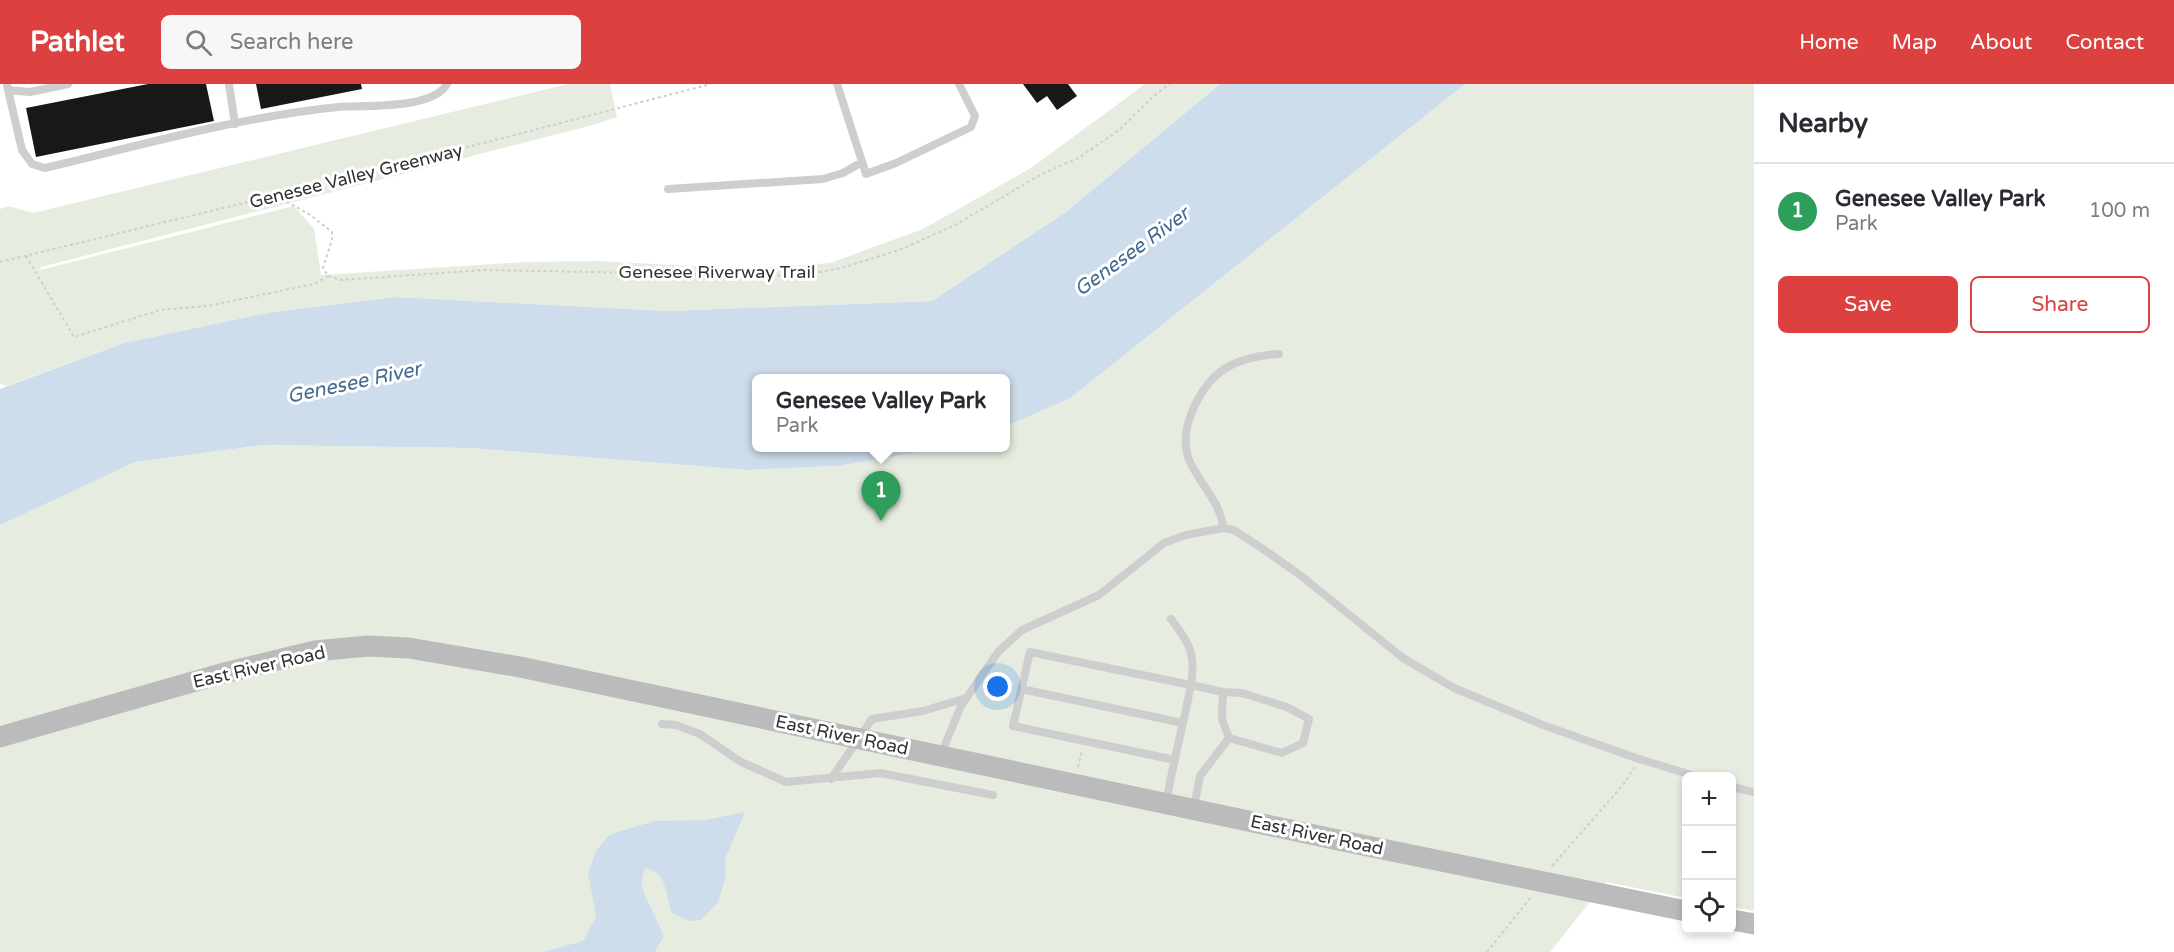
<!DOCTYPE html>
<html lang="en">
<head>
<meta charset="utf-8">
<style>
	body { margin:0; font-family:"Varela Round",sans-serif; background:#f7f7f7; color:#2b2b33 }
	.controls { position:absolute; right:18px; bottom:18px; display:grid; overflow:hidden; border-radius:9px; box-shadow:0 3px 9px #0003 }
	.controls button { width:54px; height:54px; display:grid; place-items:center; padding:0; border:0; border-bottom:2px solid #e1e1e2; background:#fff; color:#2b2b33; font:30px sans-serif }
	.you { position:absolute; left:998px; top:603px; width:21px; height:21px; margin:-15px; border:4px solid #fff; border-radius:50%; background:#1a73e8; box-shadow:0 0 0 9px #1a73e833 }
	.badge { display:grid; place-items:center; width:39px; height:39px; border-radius:50%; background:#dc403f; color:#fff; font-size:20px; font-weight:700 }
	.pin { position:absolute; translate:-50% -50px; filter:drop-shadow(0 2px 3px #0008) }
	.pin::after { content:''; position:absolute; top:32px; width:21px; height:18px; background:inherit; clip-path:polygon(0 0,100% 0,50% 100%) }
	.popup { position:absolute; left:752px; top:290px; width:258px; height:78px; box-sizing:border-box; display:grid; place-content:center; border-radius:9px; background:#fff; filter:drop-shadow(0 2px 4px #0005); font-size:20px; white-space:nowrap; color:#7c7c81 }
	.popup b { font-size:22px; color:#2b2b33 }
	.popup::after { content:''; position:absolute; left:50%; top:100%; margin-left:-12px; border:12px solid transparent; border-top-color:#fff }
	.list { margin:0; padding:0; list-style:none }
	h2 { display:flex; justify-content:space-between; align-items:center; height:78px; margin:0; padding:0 24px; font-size:26px }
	h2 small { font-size:20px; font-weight:400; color:#7c7c81 }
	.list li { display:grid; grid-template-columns:39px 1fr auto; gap:18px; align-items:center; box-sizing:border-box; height:96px; padding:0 24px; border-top:2px solid #e1e1e2 }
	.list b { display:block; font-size:22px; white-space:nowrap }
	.list p { margin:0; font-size:20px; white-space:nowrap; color:#7c7c81 }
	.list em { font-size:20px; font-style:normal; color:#7c7c81 }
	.actions { display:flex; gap:12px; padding:18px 24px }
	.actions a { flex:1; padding:14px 0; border:2px solid #dc403f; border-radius:9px; text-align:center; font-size:21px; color:#dc403f }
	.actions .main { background:#dc403f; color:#fff }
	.icon { flex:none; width:33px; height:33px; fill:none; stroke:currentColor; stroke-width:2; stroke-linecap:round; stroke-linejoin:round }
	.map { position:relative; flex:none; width:1754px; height:868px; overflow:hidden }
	header { display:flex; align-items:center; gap:36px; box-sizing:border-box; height:84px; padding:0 30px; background:#dc403f; color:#fff }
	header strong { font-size:28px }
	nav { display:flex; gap:33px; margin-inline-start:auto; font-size:21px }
	.search { width:420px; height:54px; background:#f7f7f7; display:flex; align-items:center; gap:15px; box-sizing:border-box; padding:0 21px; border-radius:9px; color:#7c7c81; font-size:22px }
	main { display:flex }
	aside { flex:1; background:#fff }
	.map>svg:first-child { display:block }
</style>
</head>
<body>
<header>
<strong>Pathlet</strong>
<div class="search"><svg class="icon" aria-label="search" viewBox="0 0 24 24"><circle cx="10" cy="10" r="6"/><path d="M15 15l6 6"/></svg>Search here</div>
<nav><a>Home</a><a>Map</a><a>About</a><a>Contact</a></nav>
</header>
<main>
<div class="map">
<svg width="1754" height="868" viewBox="0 0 1754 868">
	<rect width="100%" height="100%" fill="#fff"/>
	<path fill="#e6ede0" d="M568,0H610L617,33L589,42L41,183L40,186L294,122L314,145L321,191L525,178L598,177L748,185L830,179L923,145L1031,84L1145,0H1220L1066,128L932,217L667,227L396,213L272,228L124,259L7,302L0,300V125L8,122L33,129Z
		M1465,0H1754V827L1732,823V692H1686V814L1606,798L1550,868H0V441L16,432L135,378L263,361L469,364L748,386L837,382L943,364H1006V342L1069,315Z"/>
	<path fill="#ceddeb" d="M1220,0H1465L1069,315L1006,342V294H756V364H943L837,382L748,386L469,364L263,361L135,378L0,441V305L124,259L272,228L396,213L667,227L932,217L1066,128Z
		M745,728L725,775L726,792L718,818L701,836L690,837L672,829C664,809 669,789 645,784C644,789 642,794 642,799C642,811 659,838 664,852L655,868H543L583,857L596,833L588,789L596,767L609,751L654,737L706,736Z"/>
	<path fill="#181818" d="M148,0H206L214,37L36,73L26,24Z
		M256,0H361L362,5L261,25Z
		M1023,0H1068L1077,12L1057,26L1047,12L1037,19Z"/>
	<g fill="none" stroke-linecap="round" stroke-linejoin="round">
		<path stroke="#cecece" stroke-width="2" stroke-dasharray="3 3" stroke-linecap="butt" d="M276,112L309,130L332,148V156L323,184L328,192L341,196L485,186L798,192L842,184L902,165L957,140L1040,91L1080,73L1119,46L1155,11L1170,0
			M26,172L74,253L160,226L207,222L314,200L328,192
			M0,178L372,88L711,0
			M1078,683L1082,666
			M1552,782L1623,701L1635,683
			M1487,868L1532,812"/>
		<path stroke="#cecece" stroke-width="8" d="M7,0L8,6L30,8L68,0
			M229,0L235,40
			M837,0L866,90L896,79L971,43L975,32L959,0
			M8,6L22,66L32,80L45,84C142,61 239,33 338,23C365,21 432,26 447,0
			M668,105L823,95L843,89L862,78
			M1223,444C1221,417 1197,398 1188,373C1183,357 1186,342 1192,328C1209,286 1235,273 1279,270
			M1171,535C1190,560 1196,570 1191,601L1223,608L1242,609L1287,623L1309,635L1303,659L1282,669L1229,654L1200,692L1194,723
			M1021,605L1183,639
			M1223,608L1222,635L1229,654
			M662,640L676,641L700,650L741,678L786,698L880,689L993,711
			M941,670L961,622L998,568L1022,546L1099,511L1164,459L1186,451L1223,444L1234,446L1263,465L1300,491L1403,574L1454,604L1543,641L1639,675L1695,692
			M831,695L872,635L923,627L966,614
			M1732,703L1754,708
			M1166,719C1173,680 1183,641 1191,601L1030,568L1013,642L1175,676"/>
		<path stroke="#bbb" stroke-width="21" d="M0,653L224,589L315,567L368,562L409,564L520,583L1338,756L1686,827
			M1732,836L1754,840"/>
	</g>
	<g text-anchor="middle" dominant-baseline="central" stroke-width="6" stroke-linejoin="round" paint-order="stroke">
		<g font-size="18" fill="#313131" stroke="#fff">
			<text transform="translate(356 92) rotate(-14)">Genesee Valley Greenway</text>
			<text x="717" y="188">Genesee Riverway Trail</text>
			<text transform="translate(259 583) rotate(-13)">East River Road</text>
			<text transform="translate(842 651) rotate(12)">East River Road</text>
			<text transform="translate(1317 751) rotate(12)">East River Road</text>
		</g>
		<g font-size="20" font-style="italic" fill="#436b8f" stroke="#fff">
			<text transform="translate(1132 168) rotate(-36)">Genesee River</text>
			<text transform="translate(354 299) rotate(-12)">Genesee River</text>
		</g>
	</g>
</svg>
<div class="controls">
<button>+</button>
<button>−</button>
<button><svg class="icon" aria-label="locate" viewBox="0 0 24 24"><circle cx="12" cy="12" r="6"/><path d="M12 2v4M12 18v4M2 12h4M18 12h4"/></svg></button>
</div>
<div class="you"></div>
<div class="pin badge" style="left:881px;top:437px;background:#2e9e5b">1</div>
<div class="popup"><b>Genesee Valley Park</b>Park</div>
</div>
<aside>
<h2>Nearby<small></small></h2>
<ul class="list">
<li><span class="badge" style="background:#2e9e5b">1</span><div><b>Genesee Valley Park</b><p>Park</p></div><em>100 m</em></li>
</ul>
<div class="actions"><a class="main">Save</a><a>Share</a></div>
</aside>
</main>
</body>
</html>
